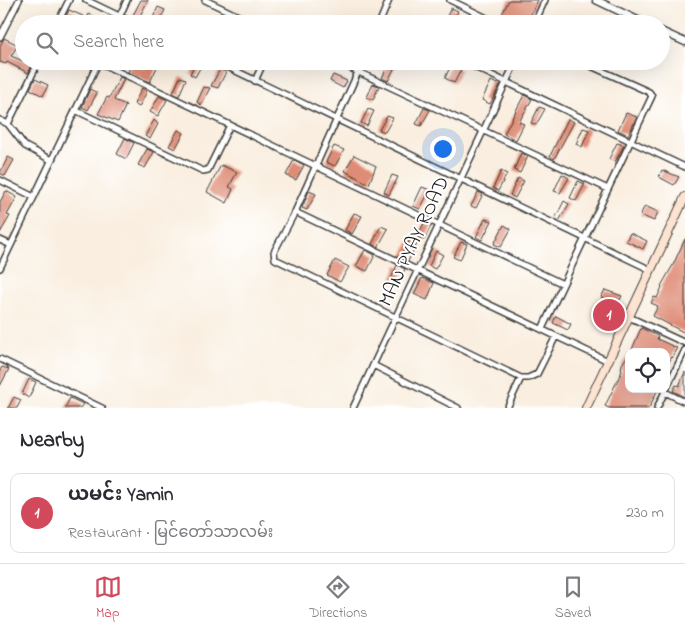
<!DOCTYPE html>
<html lang="en">
<head>
<meta charset="utf-8">
<style>
	body { margin:0; font-family:"Indie Flower","Noto Sans Myanmar",sans-serif; background:#f2f2f3; color:#2b2b33 }
	.controls { position:absolute; right:15px; bottom:15px; display:grid; overflow:hidden; border-radius:10px; box-shadow:0 5px 20px #0002 }
	.controls button { width:45px; height:45px; display:grid; place-items:center; padding:0; border:0; border-bottom:1px solid #e1e1e2; background:#fff; color:#2b2b33; font:25px sans-serif }
	.you { position:absolute; left:442px; top:148px; width:18px; height:18px; margin:-12px; border:4px solid #fff; border-radius:50%; background:#1a73e8; box-shadow:0 0 0 8px #1a73e833 }
	.badge { display:grid; place-items:center; width:32px; height:32px; border-radius:50%; background:#d1495b; color:#fff; font-size:16px; font-weight:700 }
	.pin { position:absolute; translate:-50% -50%; border:2px solid #fff; box-shadow:0 1px 5px #0006 }
	.list { margin:0; padding:0; list-style:none }
	h2 { display:flex; justify-content:space-between; align-items:center; height:65px; margin:0; padding:0 20px; font-size:21px }
	h2 small { font-size:16px; font-weight:400; color:#7c7c81 }
	.list li { display:grid; grid-template-columns:32px 1fr auto; gap:15px; align-items:center; box-sizing:border-box; height:80px; margin:0 10px 10px; padding:0 10px; border:1px solid #e1e1e2; border-radius:10px }
	.list b { display:block; font-size:19px; white-space:nowrap }
	.list p { margin:0; font-size:16px; white-space:nowrap; color:#7c7c81 }
	.list em { font-size:16px; font-style:normal; color:#7c7c81 }
	.icon { flex:none; width:28px; height:28px; fill:none; stroke:currentColor; stroke-width:2; stroke-linecap:round; stroke-linejoin:round }
	.map { position:relative; flex:none; width:685px; height:408px; overflow:hidden }
	.search { position:absolute; background:#fff; box-shadow:0 5px 20px #0002; left:15px; right:15px; top:15px; height:55px; display:flex; align-items:center; gap:12px; box-sizing:border-box; padding:0 18px; border-radius:28px; color:#7c7c81; font-size:19px }
	.sheet { height:155px; background:#fff }
	nav { display:flex; justify-content:space-around; align-items:center; box-sizing:border-box; height:70px; border-top:1px solid #e1e1e2; background:#fff; font-size:14px; color:#7c7c81 }
	nav a { display:grid; justify-items:center; gap:2px }
	nav .on { color:#d1495b }
	.map>svg:first-child { display:block }
</style>
</head>
<body>
<div class="map">
<svg width="685" height="408" viewBox="0 0 685 408">
	<rect width="100%" height="100%" fill="#fff"/>
	<filter id="ink" filterUnits="userSpaceOnUse"><feTurbulence type="fractalNoise" baseFrequency=".02" numOctaves="2"/><feDisplacementMap in="SourceGraphic" scale="10" xChannelSelector="R" yChannelSelector="G"/><feConvolveMatrix kernelMatrix="1 2 1 2 8 2 1 2 1" color-interpolation-filters="sRGB"/></filter>
	<filter id="wash" filterUnits="userSpaceOnUse"><feTurbulence type="fractalNoise" baseFrequency=".0096" numOctaves="4" result="noise"/><feDisplacementMap in="SourceGraphic" scale="20" xChannelSelector="R" yChannelSelector="G"/><feGaussianBlur stdDeviation="1.12" result="paint"/><feColorMatrix in="noise" values="0 0 0 0 0 0 0 0 0 0 0 0 0 0 0 0 0 1.4 0 .05"/><feComposite in="paint" operator="in"/></filter>
	<g filter="url(#wash)">
		<rect width="100%" height="100%" fill="#f9eedf"/>
		<g id="blocks">
			<path fill="#df8c76" d="M141,0H148L138,20L132,17Z
				M509,0H538L526,24H511L500,18Z
				M158,7L165,10L158,24H150Z
				M451,8L458,11L452,24H448L444,22Z
				M69,10L83,16L78,24L65,19Z
				M89,14L110,24H94L86,20Z
				M39,15L54,21L53,24H35Z
				M4,38L18,45L11,56L23,61H34L28,73L7,62L6,64L0,62V46Z
				M133,61H160L150,82L128,72Z
				M196,61H204L195,77L190,74Z
				M390,61L397,63L388,81L382,78Z
				M451,65L461,70L454,83L445,78Z
				M220,69L226,72L218,88L211,86Z
				M333,75L347,81L343,88L330,81Z
				M120,77L124,79L114,100L126,105L118,122L98,114L107,97L109,98Z
				M180,77L186,79L179,96L173,93Z
				M35,79L48,85L43,96L30,89Z
				M491,81L500,85L490,104L482,100Z
				M373,84L379,86L373,100L367,97Z
				M204,87L210,88L201,105L197,102Z
				M142,88L147,91L139,107L134,104Z
				M90,89L97,93L88,110L82,107Z
				M524,95L532,99L519,122L524,124L516,140L504,134Z
				M159,96L167,100L158,116L150,112Z
				M539,107L545,109L536,125L531,123Z
				M424,108L430,110L421,126L416,124Z
				M368,109L374,111L367,126L361,123Z
				M626,113L637,117L628,135L618,130Z
				M387,116L393,118L385,132L379,130Z
				M568,119L574,122L554,159L550,156Z
				M154,120L158,124L150,139L145,136Z
				M583,128L589,130L582,147L576,144Z
				M178,130L184,133L175,149L169,146Z
				M125,138L134,143L126,159L117,154Z
				M617,143L624,145L615,162L609,159Z
				M334,146L344,150L335,166L326,162Z
				M147,149L154,152L145,168L138,165Z
				M521,153L528,156L520,173L514,170Z
				M354,155L376,166L369,184L345,171Z
				M8,157L14,160L5,176L0,173Z
				M294,160L304,165L296,180L286,175Z
				M221,165L237,172L229,187L233,189L227,203L207,192Z
				M662,170L679,177L674,185L659,177Z
				M501,171L507,174L498,191L493,188Z
				M562,174L569,178L560,193L554,191Z
				M392,175L398,177L389,195L384,192Z
				M518,178L524,181L515,198L510,195Z
				M578,181L585,184L576,201L570,198Z
				M422,187L430,190L420,209L413,206Z
				M6,191L17,197L7,215L10,216L0,233V202Z
				M309,191L316,194L307,210L302,208Z
				M478,192L483,194L476,208L471,206Z
				M564,201L569,204L559,221L555,219Z
				M645,206L658,212L654,221L640,215Z
				M354,213L362,216L352,234L345,230Z
				M485,219L492,221L482,240L476,237Z
				M424,223L431,226L424,240L417,237Z
				M504,225L511,229L501,247L494,244Z
				M381,226L388,229L378,247L372,244Z
				M630,233L647,241L643,249L626,241Z
				M410,239L418,242L408,261L401,258Z
				M685,239V333L653,316L658,306L651,303L654,297L657,298L662,287L661,286L673,265Z
				M461,242L467,244L460,260L453,257Z
				M365,250L375,255L367,271L356,266Z
				M436,251L443,255L435,269L429,266Z
				M335,260L349,267L340,282L327,275Z
				M397,265L405,269L397,285L390,281Z
				M422,278L434,283L427,300L414,294Z
				M605,290L622,296L618,303L601,297Z
				M556,316L571,324L568,330L553,323Z
				M641,328L658,336L657,339L677,348L666,367V352H631Z
				M629,354V389H658L649,408H609L605,406L622,371L621,370L622,364Z
				M2,367L9,369L0,386V370Z
				M685,372V397L673,391L676,385L679,386Z
				M29,379L36,382L29,398L22,394Z
				M14,397L21,400L17,408H8Z
				M70,398L83,404L80,408H65Z"/>
		</g>
	</g>
	<g filter="url(#ink)">
		<use href="#blocks" fill-opacity="0" stroke="#3d3c39" stroke-width="1"/>
		<g fill="none" stroke-linecap="round" stroke-linejoin="round">
			<defs>
				<path id="minor" d="M86,0L136,24
					M205,0L255,24
					M450,0L499,24
					M57,24L69,0
					M116,24L127,0
					M379,24L389,0
					M534,24L545,0
					M0,37L19,0
					M215,61L651,270
					M335,61L608,189
					M363,61L295,212L274,252L275,259L521,378H528L537,374L556,336
					M462,61L685,167
					M98,62L563,284
					M255,81L264,61
					M75,110L203,171L208,170L230,125
					M0,120L8,124L25,146L51,160
					M8,124L39,61
					M0,180L34,197
					M295,212L608,361
					M0,240L11,245
					M0,268L99,61
					M629,317L685,343
					M542,329L652,96L649,92L580,61
					M0,359L102,408
					M373,365L458,408
					M665,392L685,402
					M353,408L516,61
					M507,408L521,378
					M657,408L685,350"/>
				<path id="tertiary" d="M596,0L646,24
					M661,31L685,42"/>
				<path id="secondary" d="M586,408L685,197"/>
			</defs>
			<use href="#minor" stroke="#3d3c39" stroke-width="8"/>
			<use href="#tertiary" stroke="#3d3c39" stroke-width="9"/>
			<use href="#secondary" stroke="#3d3c39" stroke-width="10"/>
			<use href="#minor" stroke="#fff" stroke-width="5"/>
			<use href="#tertiary" stroke="#fff" stroke-width="6"/>
			<use href="#secondary" stroke="#fde3d1" stroke-width="8"/>
		</g>
	</g>
	<g text-anchor="middle" dominant-baseline="central" stroke-width="4" stroke-linejoin="round" paint-order="stroke">
		<g font-size="20" fill="#1c1c1c" stroke="#fff">
			<text transform="translate(415 242) rotate(-65)">MAN PYAY ROAD</text>
		</g>
	</g>
</svg>
<div class="controls">
<button><svg class="icon" aria-label="locate" viewBox="0 0 24 24"><circle cx="12" cy="12" r="6"/><path d="M12 2v4M12 18v4M2 12h4M18 12h4"/></svg></button>
</div>
<div class="you"></div>
<div class="pin badge" style="left:609px;top:315px">1</div>
<div class="search"><svg class="icon" aria-label="search" viewBox="0 0 24 24"><circle cx="10" cy="10" r="6"/><path d="M15 15l6 6"/></svg>Search here</div>
</div>
<section class="sheet">
<h2>Nearby<small></small></h2>
<ul class="list">
<li><span class="badge">1</span><div><b>ယမင်း Yamin</b><p>Restaurant · မြင်တော်သာလမ်း</p></div><em>230 m</em></li>
</ul>
</section>
<nav>
<a class="on"><svg class="icon" aria-label="map" viewBox="0 0 24 24"><path d="M3 6l6-2 6 2 6-2v14l-6 2-6-2-6 2zM9 4v14M15 6v14"/></svg>Map</a>
<a><svg class="icon" aria-label="directions" viewBox="0 0 24 24"><path d="M12 3l9 9-9 9-9-9zM9 14v-3h6M13 9l2 2-2 2"/></svg>Directions</a>
<a><svg class="icon" aria-label="saved" viewBox="0 0 24 24"><path d="M7 4h10v16l-5-4-5 4z"/></svg>Saved</a>
</nav>
</body>
</html>
